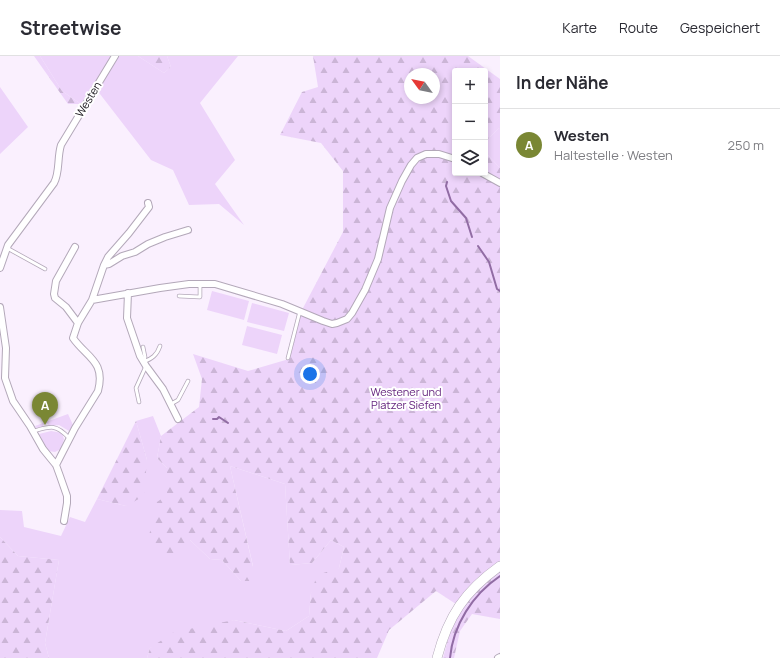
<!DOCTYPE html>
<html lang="de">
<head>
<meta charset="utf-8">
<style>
	body { margin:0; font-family:Manrope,sans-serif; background:#f2f2f3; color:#2b2b33 }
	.controls { position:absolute; right:12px; top:12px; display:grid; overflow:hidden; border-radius:4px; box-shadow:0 2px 6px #0003 }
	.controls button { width:36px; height:36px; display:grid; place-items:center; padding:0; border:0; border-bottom:1px solid #e1e1e2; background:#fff; color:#2b2b33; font:20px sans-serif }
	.compass { position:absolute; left:404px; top:12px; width:36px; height:36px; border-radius:50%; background:#fff; box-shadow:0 2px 6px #0003; rotate:303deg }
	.you { position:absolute; left:310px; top:318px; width:14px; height:14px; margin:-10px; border:3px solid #fff; border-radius:50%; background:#1a73e8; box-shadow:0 0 0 6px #1a73e833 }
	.badge { display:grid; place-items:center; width:26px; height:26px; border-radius:50%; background:#7a8734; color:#fff; font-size:13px; font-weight:700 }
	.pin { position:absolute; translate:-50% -33px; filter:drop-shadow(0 1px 2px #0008) }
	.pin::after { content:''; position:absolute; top:21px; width:14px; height:12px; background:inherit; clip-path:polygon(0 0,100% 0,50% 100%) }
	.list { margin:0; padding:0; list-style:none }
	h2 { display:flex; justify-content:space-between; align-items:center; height:52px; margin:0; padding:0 16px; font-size:17px }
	h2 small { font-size:13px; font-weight:400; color:#7c7c81 }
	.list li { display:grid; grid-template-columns:26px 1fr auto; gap:12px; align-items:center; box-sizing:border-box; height:72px; padding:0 16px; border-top:1px solid #e1e1e2 }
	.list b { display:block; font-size:15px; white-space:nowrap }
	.list p { margin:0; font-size:13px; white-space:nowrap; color:#7c7c81 }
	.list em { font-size:13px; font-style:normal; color:#7c7c81 }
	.icon { flex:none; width:22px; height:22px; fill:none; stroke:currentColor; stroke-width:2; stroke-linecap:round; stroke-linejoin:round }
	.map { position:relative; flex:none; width:500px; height:602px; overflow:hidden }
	header { display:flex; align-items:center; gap:24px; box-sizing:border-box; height:56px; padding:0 20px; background:#fff; border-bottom:1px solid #e1e1e2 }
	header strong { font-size:19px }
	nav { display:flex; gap:22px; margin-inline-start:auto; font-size:14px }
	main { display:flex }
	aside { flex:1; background:#fff }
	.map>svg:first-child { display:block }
</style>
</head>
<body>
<header>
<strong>Streetwise</strong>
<nav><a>Karte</a><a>Route</a><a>Gespeichert</a></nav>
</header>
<main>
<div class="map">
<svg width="500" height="602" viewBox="0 0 500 602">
	<defs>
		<pattern id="forest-firs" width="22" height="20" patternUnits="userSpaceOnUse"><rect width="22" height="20" fill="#edd4fa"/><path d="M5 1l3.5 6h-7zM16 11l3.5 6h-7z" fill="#cbb5d6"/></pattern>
	</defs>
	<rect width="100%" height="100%" fill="#faf0fe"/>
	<path fill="#edd4fa" d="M40,0H138L164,17L171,11L167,0H238L200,47L235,104L215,128L244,169L219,148L189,149L173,114L151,104L93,29L81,48L62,35Z
		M0,31L28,71L0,98Z
		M500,71V112L485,96V86Z
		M212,235L249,245L244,264L207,254Z
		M252,247L289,257L284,275L247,266Z
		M247,270L282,279L277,298L242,289Z
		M68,358L73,369L69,375L59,369L49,370L47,367L43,369L44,371L36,372L35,370Z
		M153,360L161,380L157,402L167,412V439L190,484L210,503L222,504L241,525L253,510L230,410L285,428L290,509L312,507L331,484L344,491L339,512L311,537L309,560L286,575L234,564L150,592L147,602H49L45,587L59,504L18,500L0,481V454L22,455L24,471L61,480L70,461L85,466L97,443L126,450L147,404L136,365Z
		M51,375L62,377L64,383L61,393L55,396L48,395L39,378Z"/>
	<path fill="url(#forest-firs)" fill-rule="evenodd" d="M34,0H40L62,35L81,48H68Z
		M138,0H167L171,11L164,17Z
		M313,0H468L500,23V71L485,86V15H455V117H485V96L500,112V563L472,558L460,575L454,602H443L450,576L462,552L436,535L389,574L377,602H147L150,592L174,576L234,564L286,575L309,560L311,537L317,519L339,512L344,491L331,484L312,507L290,509L285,428L230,410L253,511L250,525H241L222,504L210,503L190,484L180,499L162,500L147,488L157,446L167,439V412L157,402L161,380L199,351L202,323L193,298L248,315L289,303L302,254L343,176V115L321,87L280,79L302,36L318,31ZM410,18H434V42H410Z
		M136,365L147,404L144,440L126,450L97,443Z
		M0,481L18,500L59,504L45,587L49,602H0Z"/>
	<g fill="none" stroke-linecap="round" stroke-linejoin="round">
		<path stroke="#916ca4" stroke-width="2" d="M447,126L446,130L451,145L466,162L472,181
			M478,190L489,206L497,233L500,235
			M213,363H217L219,361L228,367
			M450,602C453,569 473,538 500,520"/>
		<defs>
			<path id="lane" d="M7,192L45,213
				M179,240L200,241V227
				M143,291L145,301L144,304
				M288,302L300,255
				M143,306C152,303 157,299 160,290
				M139,346L136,332L146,310
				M171,348L178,344L188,325
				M34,375C51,370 56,368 69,382"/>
			<path id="street" d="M482,117L500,127
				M75,191L56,225L54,238L55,242L66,251L78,267
				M104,209L108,201L129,177L149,151L148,147
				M0,212L8,189L54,127C60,116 57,102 61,89L115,0
				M128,237L127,262L140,300L146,310L163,333L178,363
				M92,244L104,209L109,208L122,200L135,196L148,188L165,181L188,174
				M0,251L6,292L5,322L13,345L30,370L43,393L56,409L60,420L67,440V447L64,465
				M56,409L75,372L98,335C106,305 86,301 73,282L78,267L92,244L160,232L189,228H215L282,248L323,265L332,268L337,267L347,263L352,257L365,234L378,203L390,152L402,125L411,109L417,102L426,98H439L455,103
				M498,602L500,601"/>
			<path id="secondary" d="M437,602C448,560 465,535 500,510"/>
		</defs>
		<use href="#lane" stroke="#b3a8b9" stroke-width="4.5"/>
		<use href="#street" stroke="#b3a8b9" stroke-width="8"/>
		<use href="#secondary" stroke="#b3a8b9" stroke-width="10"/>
		<use href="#lane" stroke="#fff" stroke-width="3"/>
		<use href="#street" stroke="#fff" stroke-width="6"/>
		<use href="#secondary" stroke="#fff" stroke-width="9"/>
	</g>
	<g text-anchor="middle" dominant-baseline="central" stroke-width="4" stroke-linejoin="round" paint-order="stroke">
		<g font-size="11" fill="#19161c" stroke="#fff">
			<text transform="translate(88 43) rotate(-59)">Westen</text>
		</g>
		<g font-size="11" fill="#601e7a" stroke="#fff">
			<text x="406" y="335">Westener und<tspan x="406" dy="13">Platzer Siefen</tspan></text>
		</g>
	</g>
</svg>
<div class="controls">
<button>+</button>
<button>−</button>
<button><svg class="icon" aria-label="layers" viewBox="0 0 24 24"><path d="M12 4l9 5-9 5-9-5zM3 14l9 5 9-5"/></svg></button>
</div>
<svg class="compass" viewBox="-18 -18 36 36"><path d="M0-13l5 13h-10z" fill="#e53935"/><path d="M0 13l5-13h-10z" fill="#7c7c81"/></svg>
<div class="you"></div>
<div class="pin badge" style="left:45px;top:369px">A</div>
</div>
<aside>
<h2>In der Nähe<small></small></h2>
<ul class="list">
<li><span class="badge">A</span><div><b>Westen</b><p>Haltestelle · Westen</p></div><em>250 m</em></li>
</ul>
</aside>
</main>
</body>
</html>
